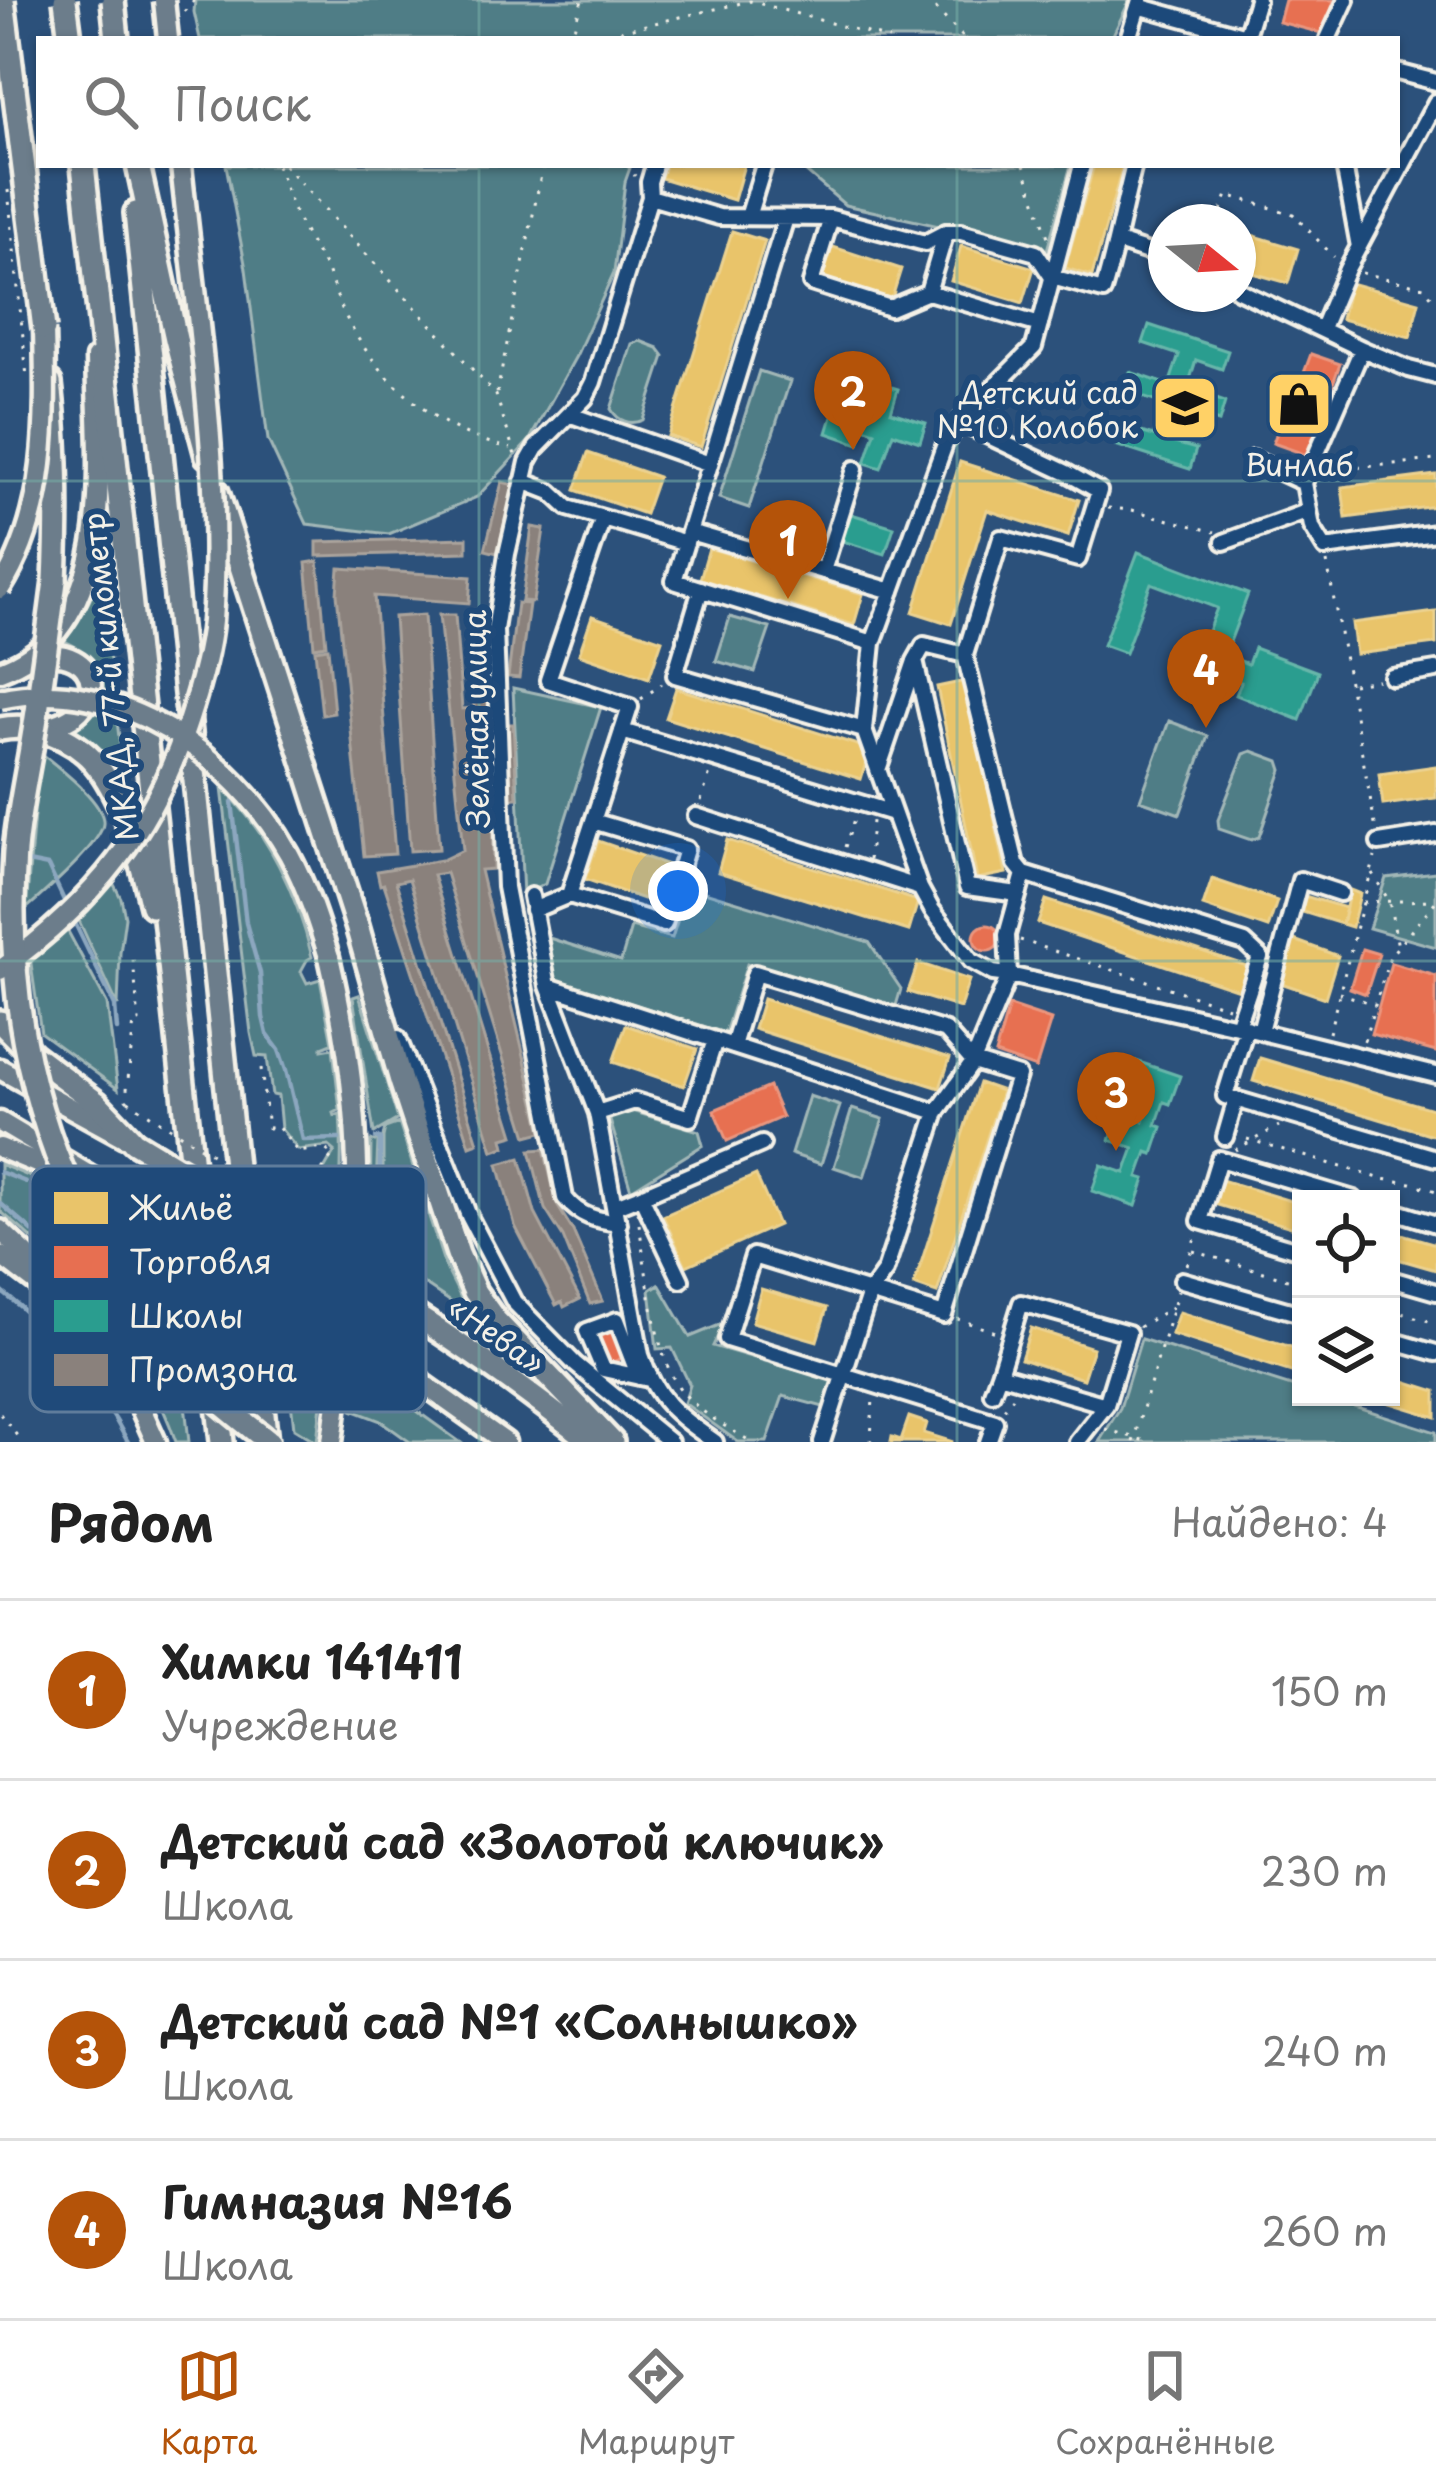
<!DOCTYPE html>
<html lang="ru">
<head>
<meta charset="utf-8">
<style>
	body { margin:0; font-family:"Playpen Sans",sans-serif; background:#f6f6f6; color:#222 }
	.controls { position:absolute; right:36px; bottom:36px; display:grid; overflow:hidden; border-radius:0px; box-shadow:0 3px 9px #0004 }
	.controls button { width:108px; height:108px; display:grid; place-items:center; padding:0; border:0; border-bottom:3px solid #e0e0e0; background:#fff; color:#222; font:60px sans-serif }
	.compass { position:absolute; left:1148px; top:204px; width:108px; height:108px; border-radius:50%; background:#fff; box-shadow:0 3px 9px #0004; rotate:108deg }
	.you { position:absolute; left:678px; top:891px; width:42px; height:42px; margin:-30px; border:9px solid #fff; border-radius:50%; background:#1a73e8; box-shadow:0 0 0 18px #1a73e833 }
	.badge { display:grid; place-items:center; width:78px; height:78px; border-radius:50%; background:#b45309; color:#fff; font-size:39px; font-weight:700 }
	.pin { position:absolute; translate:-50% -99px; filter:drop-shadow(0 3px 6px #0008) }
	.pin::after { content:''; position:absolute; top:63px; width:42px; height:36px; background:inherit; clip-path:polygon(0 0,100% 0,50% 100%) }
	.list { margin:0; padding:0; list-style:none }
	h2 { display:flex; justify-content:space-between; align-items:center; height:156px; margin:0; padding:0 48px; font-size:51px }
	h2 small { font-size:39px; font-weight:400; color:#767676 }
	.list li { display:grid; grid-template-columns:78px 1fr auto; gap:36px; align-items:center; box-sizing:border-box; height:180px; padding:0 48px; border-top:3px solid #e0e0e0 }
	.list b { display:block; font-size:45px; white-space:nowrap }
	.list p { margin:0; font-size:39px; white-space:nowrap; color:#767676 }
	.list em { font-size:39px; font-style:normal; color:#767676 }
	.icon { flex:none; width:66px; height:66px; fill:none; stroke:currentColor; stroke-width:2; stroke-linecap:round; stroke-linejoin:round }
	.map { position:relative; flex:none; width:1436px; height:1442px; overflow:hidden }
	.search { position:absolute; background:#fff; box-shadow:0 3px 9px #0004; left:36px; right:36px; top:36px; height:132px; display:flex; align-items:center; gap:30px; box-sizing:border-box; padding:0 42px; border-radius:0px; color:#767676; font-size:45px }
	.sheet { height:876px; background:#fff }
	nav { display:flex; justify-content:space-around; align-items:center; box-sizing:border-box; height:168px; border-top:3px solid #e0e0e0; background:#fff; font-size:33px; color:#767676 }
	nav a { display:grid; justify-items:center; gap:6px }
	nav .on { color:#b45309 }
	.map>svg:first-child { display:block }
</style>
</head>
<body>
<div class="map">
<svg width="1436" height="1442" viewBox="0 0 1436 1442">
	<rect width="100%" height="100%" fill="#2c517b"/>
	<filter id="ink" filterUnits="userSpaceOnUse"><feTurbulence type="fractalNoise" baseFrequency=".00833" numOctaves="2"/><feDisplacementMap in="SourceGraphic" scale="24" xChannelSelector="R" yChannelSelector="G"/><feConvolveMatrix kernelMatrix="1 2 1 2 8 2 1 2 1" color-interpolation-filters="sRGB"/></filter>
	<g filter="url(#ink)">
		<path fill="#507d86" stroke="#a2b7b7" stroke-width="3" d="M195,0H1130L1111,39H200L194,12Z
			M226,165H631L625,182L614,273L576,356L529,441L477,497L389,534L307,524L268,440L246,269Z
			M798,165H1071L1047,250L845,205Z
			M640,341L658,348L664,356L643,420C630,426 618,421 611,409L632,344Z
			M759,371L790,381L749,508L719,498Z
			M99,576H100L124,780L89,740L72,730C79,726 90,720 95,711C114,679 89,650 61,640C79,621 92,601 99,576Z
			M730,617L770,628L755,672L716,661Z
			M513,688L601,707L545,884L523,895Z
			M1169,721L1208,736L1180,814L1140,800Z
			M1252,751L1279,761L1282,770L1259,837L1251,840L1219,829L1218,820L1244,754Z
			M42,754C58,767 106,803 103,824C101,844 42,895 26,909L35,802Z
			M222,788C268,832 297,894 312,957L307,960L301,971L307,983L320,979L332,1043L322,1047V1050L333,1048L340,1110L334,1113L335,1116L340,1114C343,1155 341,1190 336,1227L300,1207L318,1187V1180L335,1151L329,1146L298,1150L281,1129L278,1096L272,1095L267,1057L256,1056L251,1033Z
			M1436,872V947L1369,928L1386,878Z
			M110,877L121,898L125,917L120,953L118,1006L76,914Z
			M688,887L869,942L901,989L895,1009L747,964L725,1033L555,979L549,938L621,961L631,927L672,938Z
			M64,924L107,1004L118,1089L41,1033L30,957Z
			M359,995L398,1119L374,1133L353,997Z
			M809,1096L840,1106L821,1164L791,1154Z
			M625,1109L699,1131L703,1145L631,1190L609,1117Z
			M852,1109L883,1119L864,1177L834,1167Z
			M399,1123L445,1266L469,1314L369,1247L372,1227L370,1224L371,1141H378L376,1188L395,1192L396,1186H383V1137L385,1128Z
			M0,1164L52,1186L89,1255L119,1302L182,1376L189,1442H176C144,1348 76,1273 0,1211Z
			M659,1284L690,1337L724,1323L713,1346L835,1381L827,1408L783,1396L767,1442H738L684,1403L690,1385L672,1348L657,1349L650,1290Z
			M283,1330L289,1333L295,1379L308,1385L318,1350L320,1352L318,1375L323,1385L317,1442L294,1428Z
			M1141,1339L1301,1389V1397H1326L1436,1432V1442H1099L1120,1408Z
			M357,1368L460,1442H410L381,1421L352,1410L349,1403Z"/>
		<path fill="#e9c46a" stroke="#ecd290" stroke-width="3" d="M665,165H744L734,200L661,178Z
			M1094,165H1123L1092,276L1065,268Z
			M732,231L765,241L701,447L668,436Z
			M1238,231L1298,249L1288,283L1238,269Z
			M830,246L901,269L891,301L820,278Z
			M961,246L1034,268L1023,303L951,281Z
			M1350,283L1419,302L1410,337L1341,319Z
			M588,453L658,477L645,514L575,490Z
			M960,462L1079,500L1068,536L987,510L951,624L913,612Z
			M1436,475V506L1346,518L1342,487Z
			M709,548L863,594L854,625L700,579Z
			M1436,612V644L1356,654L1352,623Z
			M592,616L662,640L649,678L579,654Z
			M965,681L1006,873L977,879L937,687Z
			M676,688L870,749L861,779L666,718Z
			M1436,766V798L1383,805L1379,774Z
			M727,840L918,901L909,931L718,872Z
			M598,841L668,865L655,903L585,879Z
			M1212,879L1277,901L1268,928L1203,906Z
			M1350,890L1360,894L1352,927L1342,924Z
			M1301,895L1346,908L1342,924L1296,910Z
			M1046,900L1250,967L1242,991L1038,923Z
			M1294,940L1338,956L1325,998L1278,982Z
			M918,963L969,980L960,1008L908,992Z
			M763,999L950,1058L940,1088L754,1029Z
			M626,1025L697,1049L684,1086L613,1062Z
			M1260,1058L1436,1110V1136L1253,1081Z
			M979,1083L1002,1091L937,1293L914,1285Z
			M756,1175L778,1225L686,1266L663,1216Z
			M1218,1179L1301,1204V1230L1211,1203Z
			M1391,1231L1436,1244V1270L1391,1257Z
			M761,1289L827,1308L817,1341L752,1322Z
			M1179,1312L1301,1350V1375L1171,1334Z
			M1031,1328L1093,1348L1083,1379L1021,1359Z
			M1391,1377L1436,1391V1417L1371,1397H1391Z
			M909,1417L927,1423L924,1433L953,1442H891L892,1437L901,1440Z"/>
		<path fill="#e76f51" stroke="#eb967e" stroke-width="3" d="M1285,0H1334L1325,34L1279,22Z
			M1311,354L1340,364L1307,455L1273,443L1289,399L1294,400Z
			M974 938a13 13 0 1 1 26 0a13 13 0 1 1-26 0Z
			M1362,949L1379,954L1366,994L1350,988Z
			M1391,963L1436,976V1052L1371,1034Z
			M1009,1006L1051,1020L1036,1068L995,1054Z
			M769,1087L782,1117L727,1141L714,1110Z
			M614,1328L625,1357L606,1365L595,1336Z"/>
		<path fill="#2a9d8f" stroke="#67b6aa" stroke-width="3" d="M1149,325L1228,351L1222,369L1196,360L1187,389L1225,402L1219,422L1181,410L1171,442L1196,449L1190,469L1112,444L1118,424L1153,436L1164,404L1123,391L1130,372L1169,385L1179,355L1143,343Z
			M876,382L898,389L891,412L926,423L920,442L893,433L881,468L865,463L875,432L864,428L859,444L827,433L835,407L865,416Z
			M848,513L894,527L885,554L839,540Z
			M1138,552L1248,594L1225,655L1248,664L1254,648L1318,672L1300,720L1236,695L1241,682L1217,673L1213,685L1190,677L1217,608L1151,583L1125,653L1103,645Z
			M1136,1061L1180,1076L1170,1104L1164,1102L1156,1125L1162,1127L1153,1154L1147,1152L1138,1177L1145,1179L1136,1206L1092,1191L1101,1165L1125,1173L1134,1148L1110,1140L1119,1113L1143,1121L1151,1097L1127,1089Z"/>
		<path fill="#8a817c" stroke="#aaa39c" stroke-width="3" d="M502,482L514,485L497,553L485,550Z
			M532,527L544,529L533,602L522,601Z
			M467,538V552L317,556V542Z
			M318,561L326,645L314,647L306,563Z
			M339,568L471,577L469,603L374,596L395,854L364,856L337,594Z
			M517,603L529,604L519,678L508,677Z
			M424,615L439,849L410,851L394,617Z
			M439,615H455L462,709L474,708L475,645L490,646L493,869L480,870L542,1132L527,1136L446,873L433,875L514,1135L503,1138L505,1147L493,1151L409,879L396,882L478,1143L470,1146L384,884L380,885L377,871L442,860L463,850Z
			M328,648L334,713L322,715L315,650Z
			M502,724H513L517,798L506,799Z
			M544,1149L557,1205L573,1231L603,1301L590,1304L563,1237L545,1209L530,1150Z
			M520,1158L535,1213L580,1299L564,1307L562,1302L556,1305L515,1226L498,1164Z"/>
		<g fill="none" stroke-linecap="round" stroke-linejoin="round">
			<path stroke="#8ca7bf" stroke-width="4.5" d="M232,802L246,923L260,973L263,1017L267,1034L279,1050L286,1070L303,1140L339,1139
				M23,861L48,866L68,909
				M73,919L115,1006L117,1030
				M376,1138H380V1188H394
				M0,1172L26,1182
				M0,1203L94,1285L102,1287L111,1280
				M0,1290C54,1333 96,1381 128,1442"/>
			<path stroke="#4a698b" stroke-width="18" stroke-dasharray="18 9" stroke-linecap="butt" d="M342,1364L355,1248"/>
			<defs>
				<path id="minor" d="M1138,6L1246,36L1257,0
					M1128,39L1140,0
					M1328,39L1346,0
					M1397,72L1436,82
					M1344,165L1359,247
					M650,197L719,217L831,218L925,243L946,232H961L1036,253L1052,277L1103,291C1116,249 1123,207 1134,165
					M748,217L764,165
					M786,218L674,581L873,643
					M831,218L811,283L890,308L928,292
					M946,232L928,292L1040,325
					M1118,242L1166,258
					M1238,290L1362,349L1409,369L1436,376
					M1322,328L1347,269L1436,102
					M1362,349L1304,483L1312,527L1325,548L1436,533
					M571,415L710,464
					M1253,459L1304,483
					M523,481L551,492L568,508L603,518L548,680L630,707L569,895
					M603,518L686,543
					M690,532L892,591
					M1224,542L1309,511
					M823,571L855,469
					M701,589L675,675L864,730
					M965,655L1016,864L1024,874L1245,943L1260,957L1237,1026
					M915,661L967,887L1018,894
					M1392,677L1436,670
					M622,731L893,813
					M879,767L915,661L924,645L965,655L1001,538L1078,559L1099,491L1067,473L959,422
					M696,816L920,888
					M1379,843L1436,834
					M1024,874L1007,935L1009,975L1237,1026L1436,1075
					M531,896L548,986L597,1113L641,1355C656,1401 677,1415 715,1442
					M533,910L569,895L664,924L686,849L593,821
					M548,986L937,1112
					M1246,1028L1225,1096L1436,1158
					M1260,1031L1300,880L1340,893
					M398,1038L469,1216L514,1302L575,1364L670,1442
					M733,1046L755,973L946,1031L973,1062L1018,1076L944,1315L753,1256L727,1339L995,1422L988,1442
					M597,1113L635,1101L690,1118L715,1040
					M1225,1137L1236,1099
					M641,1196L762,1144
					M616,1206L641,1196L681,1280
					M1391,1210L1436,1224
					M619,1223C597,1220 580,1217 565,1198L505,887L495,630L507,554L528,462L536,448L585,398L593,382L650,197L649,182L654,165
					M1301,1251L1200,1221L1219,1159L1354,1199
					M1391,1279L1436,1292
					M1182,1280L1301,1314
					M1391,1340L1436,1353
					M639,1377L617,1320L587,1331L603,1369L649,1379
					M992,1393L999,1374
					M822,1442L870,1292L885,1271L937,1112L973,1062L1009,975L993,973L971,961L932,910L920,888L864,730L873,643L945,444L959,422L1034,347L1082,165
					M1077,1442L1106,1405L1128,1333L1021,1303L999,1374L1106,1405"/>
				<path id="major" d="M33,657C103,640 115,719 38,728
					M0,671C121,627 98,461 96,358
					M329,957C352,1056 362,1146 355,1248
					M0,1069L124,1137
					M0,1122L141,1206
					M0,1148L70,1177
					M0,1230L52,1279L105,1350L134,1393L156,1442
					M0,1255L54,1296
					M308,1310L408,1373L505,1442
					M332,1442L342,1364"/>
				<path id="highway" d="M83,165L222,1442
					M138,165L176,339L207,456
					M136,213L236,1175L266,1442
					M50,383C58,449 58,515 55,581
					M217,492L357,926L401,1081L458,1254L475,1292L495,1320L612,1442
					M0,729C34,722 73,737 95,763C123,796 142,864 152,906
					M0,1022L33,1055L97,1103L134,1142
					M302,1244C402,1305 500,1368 591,1442"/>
			</defs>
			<use href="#minor" stroke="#f4f1e8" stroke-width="22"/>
			<use href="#major" stroke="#f4f1e8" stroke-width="27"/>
			<use href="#highway" stroke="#f4f1e8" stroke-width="30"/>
			<path stroke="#f4f1e8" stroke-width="3" stroke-dasharray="3 9" stroke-linecap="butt" d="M927,0L965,39
				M184,12L194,0
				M571,39L582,0
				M585,39L750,1L889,39
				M277,165C284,183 289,201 297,218C305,235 316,251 325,267C333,284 338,302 347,319C379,382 442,435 511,448
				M284,165L496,395L515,455
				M627,165L635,176
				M1024,165L1048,237
				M8,190L27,377
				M1217,222L1227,195L1293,214L1334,257
				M1362,273L1424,287L1436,302
				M497,393L543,165
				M1322,471L1436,460
				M1108,508L1132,510L1215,532
				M1327,562L1376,830
				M1352,684L1378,680
				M641,699L662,684
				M701,801L711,770
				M845,847L855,816
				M869,860L872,821
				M1372,873L1389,901L1398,947
				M1363,902L1433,900
				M1020,940L1228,1007
				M1339,993L1374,1004
				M1329,1033L1375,857
				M1364,1041L1390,956L1436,901
				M261,1068L268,1128L278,1127L298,1152L324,1148L333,1155L298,1205
				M128,1101L126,1099L134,1022L139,1021L133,960
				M1247,1139L1382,1179L1411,1183L1436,1191
				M1235,1150L1279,1126
				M639,1224C646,1267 654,1352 678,1386C696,1411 726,1427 752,1442
				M1193,1251L1301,1283
				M1187,1265L1196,1234
				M1391,1310L1436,1323
				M957,1319L999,1333
				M1139,1327L1172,1307
				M1004,1409L1016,1393
				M0,1414L22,1442
				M1105,1429L1149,1442
				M871,1442L873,1396
				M1133,1442L1178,1291"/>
			<use href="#minor" stroke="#1f4a7a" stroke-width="14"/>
			<use href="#major" stroke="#6c7d8b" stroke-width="18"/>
			<use href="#highway" stroke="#6c7d8b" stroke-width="21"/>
			<defs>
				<path id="major-bridge" d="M164,0L168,39
					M0,589C49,512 46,417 44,329
					M0,699C118,673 234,755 289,854C307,887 318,922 329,957
					M0,970C94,902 153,830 189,719C199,688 209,654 212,621C223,475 196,312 181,165
					M141,1206L308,1310"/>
				<path id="highway-bridge" d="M3,0L44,329
					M65,0L70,39
					M113,0L117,39
					M55,581C48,635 41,689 32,743C26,779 18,815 15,851C6,985 26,1101 85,1221C108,1268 134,1312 168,1352C197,1386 234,1414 269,1442
					M134,1142L302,1244"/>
			</defs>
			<use href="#major-bridge" stroke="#f4f1e8" stroke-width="27" stroke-linecap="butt"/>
			<use href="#highway-bridge" stroke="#f4f1e8" stroke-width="30" stroke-linecap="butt"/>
			<path stroke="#f4f1e8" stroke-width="3" stroke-dasharray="3 9" stroke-linecap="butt" d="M128,1101L297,1208L298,1205"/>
			<use href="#major-bridge" stroke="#6c7d8b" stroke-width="18"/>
			<use href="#highway-bridge" stroke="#6c7d8b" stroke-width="21"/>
		</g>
	</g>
	<path fill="none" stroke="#76ada5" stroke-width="3" stroke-opacity="0.55" d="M479,0V39M957,0V39M479,165V1442M957,165V1442M0,481H1436M0,961H1436"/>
	<defs>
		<symbol id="shop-square" viewBox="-11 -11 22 22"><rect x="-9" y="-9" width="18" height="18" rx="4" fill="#ffd166" stroke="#1f4a7a"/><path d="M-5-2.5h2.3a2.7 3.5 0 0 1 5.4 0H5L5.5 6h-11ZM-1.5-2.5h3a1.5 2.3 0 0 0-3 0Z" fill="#111"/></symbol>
		<symbol id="school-square" viewBox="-11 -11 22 22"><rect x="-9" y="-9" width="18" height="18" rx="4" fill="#ffd166" stroke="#1f4a7a"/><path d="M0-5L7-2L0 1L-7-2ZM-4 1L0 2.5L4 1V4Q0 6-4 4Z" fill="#111"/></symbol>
	</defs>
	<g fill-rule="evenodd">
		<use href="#shop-square" x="1261" y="366" width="76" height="76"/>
		<use href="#school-square" x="1147" y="370" width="76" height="76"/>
	</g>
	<g text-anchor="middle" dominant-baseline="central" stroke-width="12" stroke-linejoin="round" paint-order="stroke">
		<g font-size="30" fill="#f4f1e8" stroke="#1f4a7a" text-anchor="end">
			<text x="1138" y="391">Детский сад<tspan x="1138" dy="34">№10 Колобок</tspan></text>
			<text x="1299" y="463" text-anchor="middle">Винлаб</text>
		</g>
		<g font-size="30" fill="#f4f1e8" stroke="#1f4a7a">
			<text transform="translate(109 677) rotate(-96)">МКАД, 77-й километр</text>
			<text transform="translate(475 719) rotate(-91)">Зелёная улица</text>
			<text transform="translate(497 1334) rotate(35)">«Нева»</text>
		</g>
	</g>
	<rect x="30" y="1166" width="396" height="246" rx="18" fill="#1f4a7a" stroke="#5f7c9b" stroke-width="3"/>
	<rect x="54" y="1192" width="54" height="32" fill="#e9c46a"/>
	<rect x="54" y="1246" width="54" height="32" fill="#e76f51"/>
	<rect x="54" y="1300" width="54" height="32" fill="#2a9d8f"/>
	<rect x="54" y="1354" width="54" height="32" fill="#8a817c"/>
	<g font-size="33" fill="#f4f1e8">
		<text x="129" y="1220">Жильё</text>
		<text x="129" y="1274">Торговля</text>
		<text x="129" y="1328">Школы</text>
		<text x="129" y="1382">Промзона</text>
	</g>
</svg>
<div class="controls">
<button><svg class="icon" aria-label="locate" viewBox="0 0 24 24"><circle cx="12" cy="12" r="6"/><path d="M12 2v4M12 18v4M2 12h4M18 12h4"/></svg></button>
<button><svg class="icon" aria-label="layers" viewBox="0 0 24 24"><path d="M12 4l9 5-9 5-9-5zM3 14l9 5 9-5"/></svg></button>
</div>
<svg class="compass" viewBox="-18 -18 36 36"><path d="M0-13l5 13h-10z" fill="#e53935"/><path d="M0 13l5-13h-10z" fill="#767676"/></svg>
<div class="you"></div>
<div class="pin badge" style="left:788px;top:599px">1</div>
<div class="pin badge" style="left:853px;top:450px">2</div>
<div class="pin badge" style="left:1116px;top:1151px">3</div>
<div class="pin badge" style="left:1206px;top:728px">4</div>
<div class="search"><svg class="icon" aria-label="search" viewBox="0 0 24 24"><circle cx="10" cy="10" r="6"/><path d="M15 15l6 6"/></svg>Поиск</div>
</div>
<section class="sheet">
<h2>Рядом<small>Найдено: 4</small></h2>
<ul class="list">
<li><span class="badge">1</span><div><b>Химки 141411</b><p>Учреждение</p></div><em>150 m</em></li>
<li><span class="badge">2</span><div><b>Детский сад «Золотой ключик»</b><p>Школа</p></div><em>230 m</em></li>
<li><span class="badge">3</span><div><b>Детский сад №1 «Солнышко»</b><p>Школа</p></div><em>240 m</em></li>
<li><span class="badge">4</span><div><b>Гимназия №16</b><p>Школа</p></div><em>260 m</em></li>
</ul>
</section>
<nav>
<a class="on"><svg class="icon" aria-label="map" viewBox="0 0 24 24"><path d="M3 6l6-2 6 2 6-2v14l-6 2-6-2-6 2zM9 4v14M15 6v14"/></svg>Карта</a>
<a><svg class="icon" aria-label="directions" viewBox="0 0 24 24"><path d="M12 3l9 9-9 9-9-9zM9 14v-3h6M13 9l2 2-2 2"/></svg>Маршрут</a>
<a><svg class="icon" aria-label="saved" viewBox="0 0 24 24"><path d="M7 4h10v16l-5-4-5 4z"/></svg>Сохранённые</a>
</nav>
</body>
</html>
